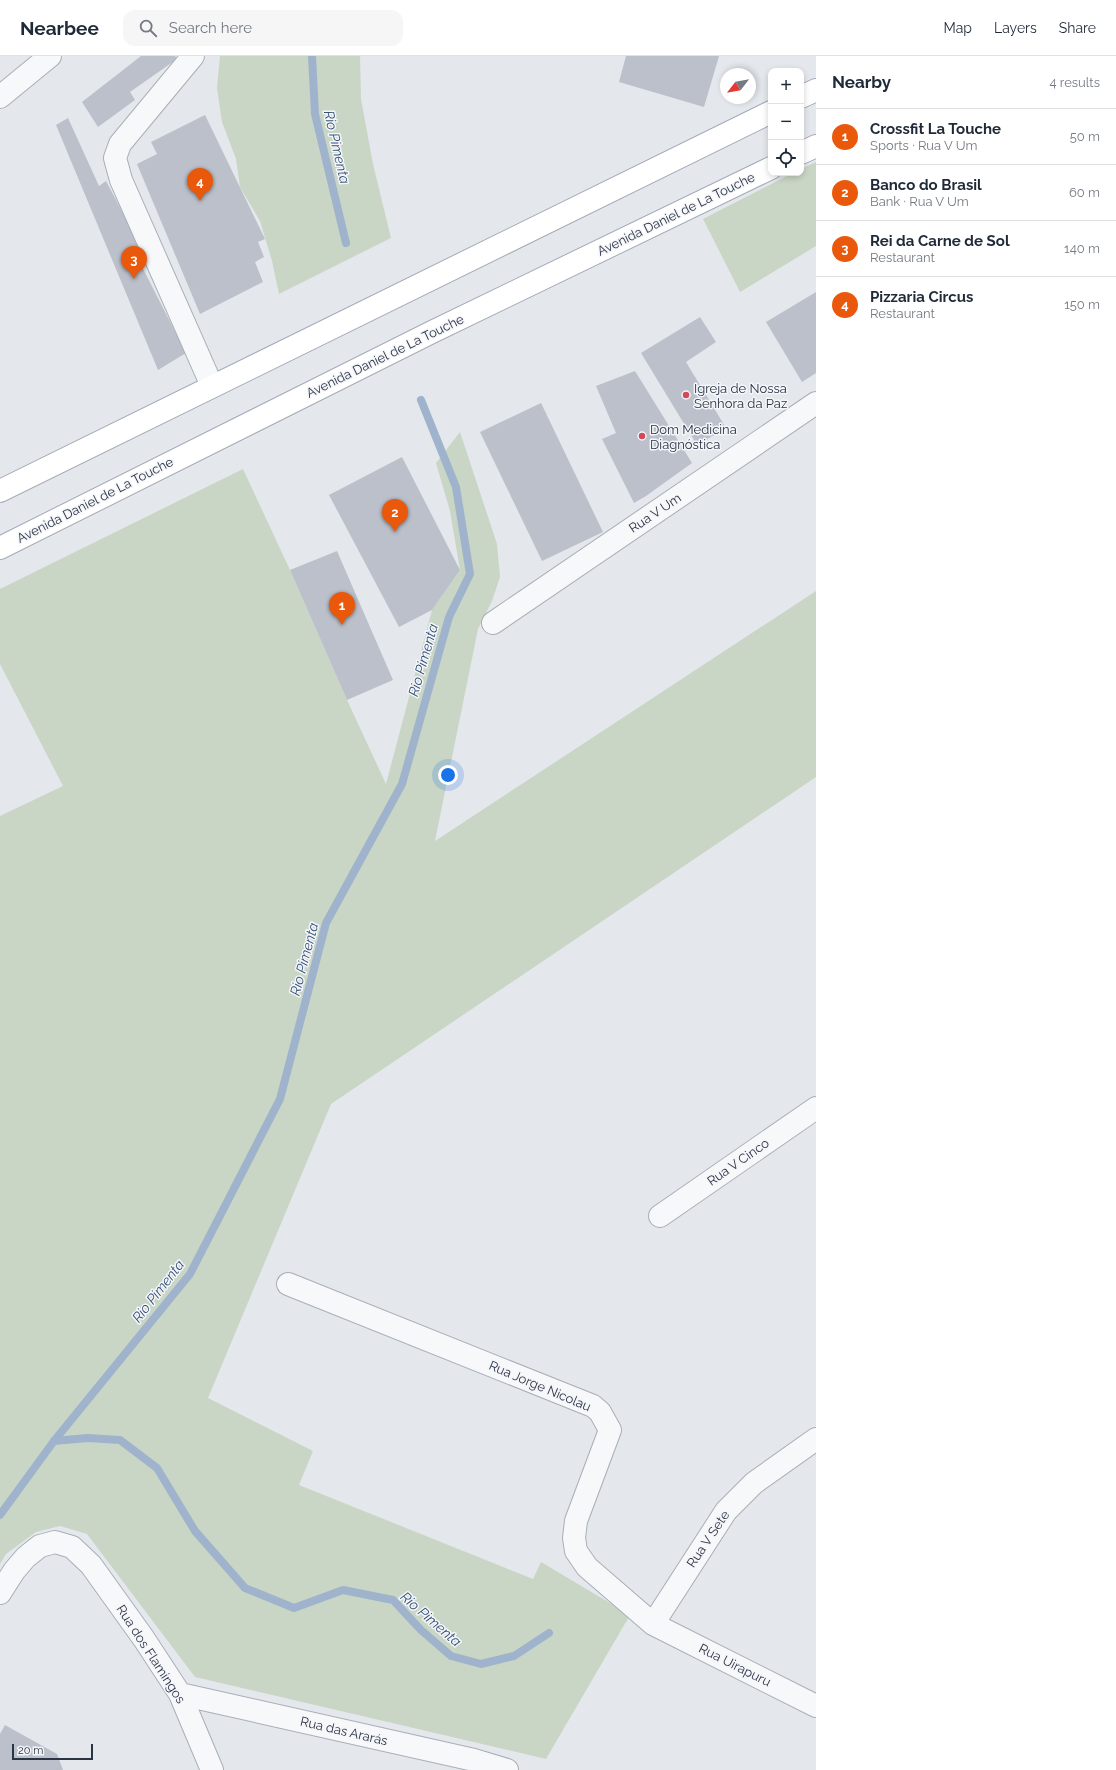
<!DOCTYPE html>
<html lang="en">
<head>
<meta charset="utf-8">
<style>
	body { margin:0; font-family:Raleway,sans-serif; background:#f6f6f7; color:#1f2937 }
	.controls { position:absolute; right:12px; top:12px; display:grid; overflow:hidden; border-radius:8px; box-shadow:0 2px 6px #0003 }
	.controls button { width:36px; height:36px; display:grid; place-items:center; padding:0; border:0; border-bottom:1px solid #e0e1e3; background:#fff; color:#1f2937; font:20px sans-serif }
	.compass { position:absolute; left:720px; top:12px; width:36px; height:36px; border-radius:50%; background:#fff; box-shadow:0 2px 6px #0003; rotate:239deg }
	.scale { position:absolute; left:12px; bottom:10px; width:81px; box-sizing:border-box; padding-left:4px; border:2px solid #2b3445; border-top:0; font-size:11px; line-height:14px; white-space:nowrap; color:#2b3445; -webkit-text-stroke:3px #f4f6f9; paint-order:stroke }
	.you { position:absolute; left:448px; top:719px; width:14px; height:14px; margin:-10px; border:3px solid #fff; border-radius:50%; background:#1a73e8; box-shadow:0 0 0 6px #1a73e833 }
	.badge { display:grid; place-items:center; width:26px; height:26px; border-radius:50%; background:#ea580c; color:#fff; font-size:13px; font-weight:700 }
	.pin { position:absolute; translate:-50% -33px; filter:drop-shadow(0 1px 2px #0008) }
	.pin::after { content:''; position:absolute; top:21px; width:14px; height:12px; background:inherit; clip-path:polygon(0 0,100% 0,50% 100%) }
	.list { margin:0; padding:0; list-style:none }
	h2 { display:flex; justify-content:space-between; align-items:center; height:52px; margin:0; padding:0 16px; font-size:17px }
	h2 small { font-size:13px; font-weight:400; color:#747a83 }
	.list li { display:grid; grid-template-columns:26px 1fr auto; gap:12px; align-items:center; box-sizing:border-box; height:56px; padding:0 16px; border-top:1px solid #e0e1e3 }
	.list b { display:block; font-size:15px; white-space:nowrap }
	.list p { margin:0; font-size:13px; white-space:nowrap; color:#747a83 }
	.list em { font-size:13px; font-style:normal; color:#747a83 }
	.icon { flex:none; width:22px; height:22px; fill:none; stroke:currentColor; stroke-width:2; stroke-linecap:round; stroke-linejoin:round }
	.map { position:relative; flex:none; width:816px; height:1714px; overflow:hidden }
	header { display:flex; align-items:center; gap:24px; box-sizing:border-box; height:56px; padding:0 20px; background:#fff; border-bottom:1px solid #e0e1e3 }
	header strong { font-size:19px }
	nav { display:flex; gap:22px; margin-inline-start:auto; font-size:14px }
	.search { width:280px; height:36px; background:#f6f6f7; display:flex; align-items:center; gap:10px; box-sizing:border-box; padding:0 14px; border-radius:12px; color:#747a83; font-size:15px }
	main { display:flex }
	aside { flex:1; background:#fff }
	.map>svg:first-child { display:block }
</style>
</head>
<body>
<header>
<strong>Nearbee</strong>
<div class="search"><svg class="icon" aria-label="search" viewBox="0 0 24 24"><circle cx="10" cy="10" r="6"/><path d="M15 15l6 6"/></svg>Search here</div>
<nav><a>Map</a><a>Layers</a><a>Share</a></nav>
</header>
<main>
<div class="map">
<svg width="816" height="1714" viewBox="0 0 816 1714">
	<rect width="100%" height="100%" fill="#e4e7ec"/>
	<path fill="#c9d6c5" d="M220,0H360L361,43L373,108L391,182L279,238L272,205L260,165L240,131L236,103L222,66L217,32Z
		M816,106V190L740,236L703,163L793,117H801V113Z
		M460,376L497,488L500,521L492,545L478,573L435,785L816,535V721L331,1048L208,1342L313,1395L299,1429L533,1523L541,1506L630,1559L546,1703L195,1621L87,1478L60,1470L36,1476L6,1498L0,1508V760L63,730L0,608V533L243,413L290,514L347,644L386,728L432,554L460,514L450,455L436,407Z"/>
	<g fill="none" stroke-linecap="round" stroke-linejoin="round">
		<path stroke="#9fb4cc" stroke-width="8" d="M312,0L315,58L346,187
			M54,1385L88,1382L120,1384L157,1412L195,1475L245,1532L294,1552L343,1534L393,1544L421,1574L451,1600L481,1608L514,1600L549,1577
			M0,1459L54,1385L190,1218L280,1043L326,867L402,728L449,561L470,518L456,431L421,344"/>
	</g>
	<path fill="#bbc0ca" d="M141,0H175L177,3L130,36L135,44L98,71L82,46Z
		M626,0H719L704,51L619,26Z
		M205,59L265,183L258,186L264,201L255,206L263,226L200,258L137,108L157,98L151,86Z
		M68,62L99,130L106,125L143,195L136,199L186,297L158,314L56,69Z
		M816,236V317L802,326L766,266Z
		M700,261L716,286L686,306L726,372L697,389L641,297Z
		M635,315L692,407L646,440L634,447L602,383L616,377L596,330Z
		M541,347L603,476L542,505L480,376Z
		M402,401L460,514L432,554L399,571L329,439Z
		M337,495L393,624L347,644L290,514Z
		M5,1669L57,1698L63,1714H0V1678Z"/>
	<g fill="none" stroke-linecap="round" stroke-linejoin="round">
		<defs>
			<path id="minor" d="M193,0L120,88L115,102L121,124L212,330
				M0,41L50,0
				M493,567L816,347
				M660,1160L816,1052
				M288,1228L593,1350L600,1356L610,1374L576,1465L574,1482L576,1495L587,1511L653,1568L816,1650
				M0,1537L14,1515L26,1501L40,1490L55,1486L72,1491L91,1509L144,1583L180,1638L212,1714
				M653,1568L726,1455L754,1427L816,1383
				M180,1638L474,1704L507,1714"/>
			<path id="major" d="M801,41L816,34
				M801,97L816,90
				M0,435L771,56
				M0,492L432,276L771,112"/>
		</defs>
		<use href="#minor" stroke="#a9aeb7" stroke-width="24"/>
		<use href="#major" stroke="#a3abb8" stroke-width="24"/>
		<use href="#minor" stroke="#f7f8fa" stroke-width="22"/>
		<use href="#major" stroke="#fff" stroke-width="22"/>
	</g>
	<g fill="#d1495b" stroke="#f4f6f9" stroke-width="1.5">
		<circle cx="686" cy="339" r="4"/>
		<circle cx="642" cy="380" r="4"/>
	</g>
	<g text-anchor="middle" dominant-baseline="central" stroke-width="3" stroke-linejoin="round" paint-order="stroke">
		<g font-size="13" fill="#2b3445" stroke="#f4f6f9">
			<text transform="translate(676 158) rotate(-26)">Avenida Daniel de La Touche</text>
			<text transform="translate(385 300) rotate(-26)">Avenida Daniel de La Touche</text>
			<text transform="translate(95 444) rotate(-27)">Avenida Daniel de La Touche</text>
			<text transform="translate(655 457) rotate(-34)">Rua V Um</text>
			<text transform="translate(738 1106) rotate(-35)">Rua V Cinco</text>
			<text transform="translate(540 1330) rotate(23)">Rua Jorge Nicolau</text>
			<text transform="translate(708 1483) rotate(-56)">Rua V Sete</text>
			<text transform="translate(151 1598) rotate(57)">Rua dos Flamingos</text>
			<text transform="translate(735 1609) rotate(27)">Rua Uirapuru</text>
			<text transform="translate(344 1675) rotate(13)">Rua das Ararás</text>
		</g>
		<g font-size="13" fill="#2b3445" stroke="#f4f6f9" text-anchor="start">
			<text x="694" y="332">Igreja de Nossa<tspan x="694" dy="15">Senhora da Paz</tspan></text>
			<text x="650" y="373">Dom Medicina<tspan x="650" dy="15">Diagnóstica</tspan></text>
		</g>
		<g font-size="14" font-style="italic" fill="#34527a" stroke="#f4f6f9">
			<text transform="translate(337 91) rotate(77)">Rio Pimenta</text>
			<text transform="translate(423 604) rotate(-74)">Rio Pimenta</text>
			<text transform="translate(304 903) rotate(-75)">Rio Pimenta</text>
			<text transform="translate(158 1235) rotate(-52)">Rio Pimenta</text>
			<text transform="translate(431 1563) rotate(41)">Rio Pimenta</text>
		</g>
	</g>
</svg>
<div class="controls">
<button>+</button>
<button>−</button>
<button><svg class="icon" aria-label="locate" viewBox="0 0 24 24"><circle cx="12" cy="12" r="6"/><path d="M12 2v4M12 18v4M2 12h4M18 12h4"/></svg></button>
</div>
<svg class="compass" viewBox="-18 -18 36 36"><path d="M0-13l5 13h-10z" fill="#e53935"/><path d="M0 13l5-13h-10z" fill="#747a83"/></svg>
<div class="scale">20 m</div>
<div class="you"></div>
<div class="pin badge" style="left:342px;top:569px">1</div>
<div class="pin badge" style="left:395px;top:476px">2</div>
<div class="pin badge" style="left:134px;top:223px">3</div>
<div class="pin badge" style="left:200px;top:145px">4</div>
</div>
<aside>
<h2>Nearby<small>4 results</small></h2>
<ul class="list">
<li><span class="badge">1</span><div><b>Crossfit La Touche</b><p>Sports · Rua V Um</p></div><em>50 m</em></li>
<li><span class="badge">2</span><div><b>Banco do Brasil</b><p>Bank · Rua V Um</p></div><em>60 m</em></li>
<li><span class="badge">3</span><div><b>Rei da Carne de Sol</b><p>Restaurant</p></div><em>140 m</em></li>
<li><span class="badge">4</span><div><b>Pizzaria Circus</b><p>Restaurant</p></div><em>150 m</em></li>
</ul>
</aside>
</main>
</body>
</html>
